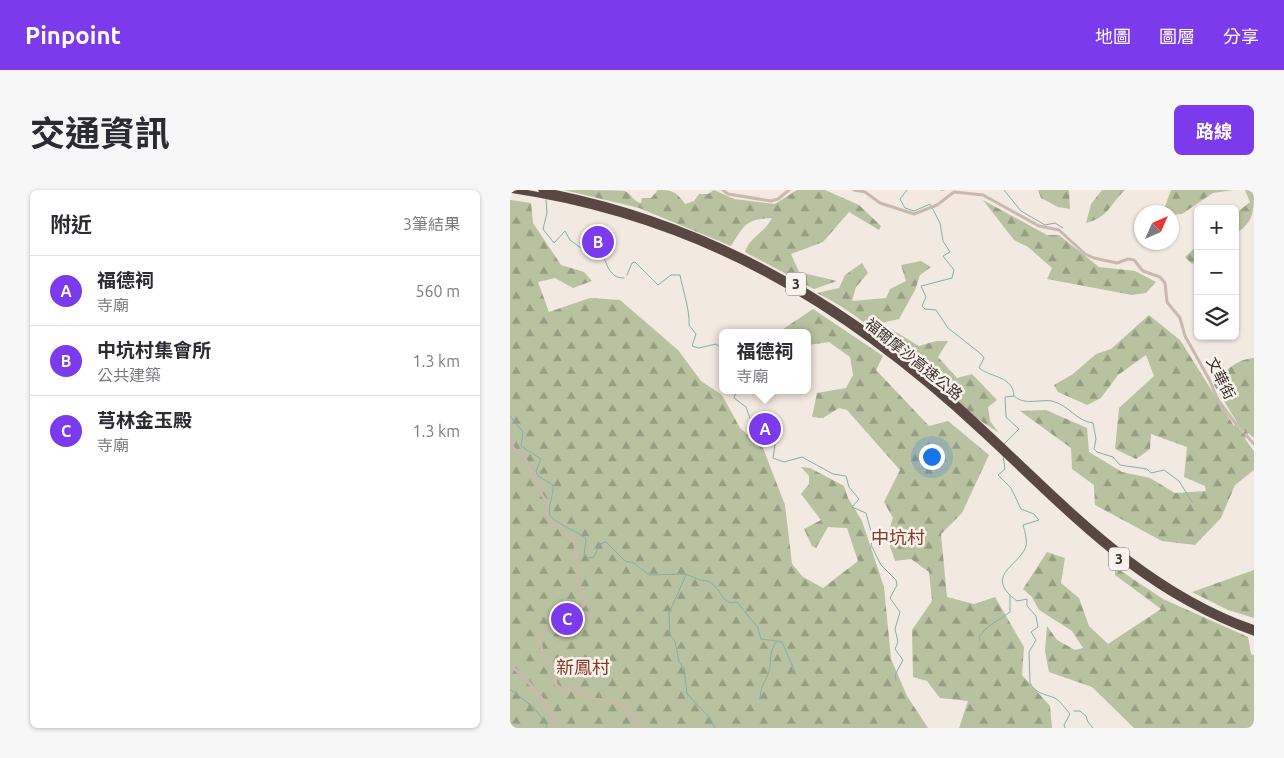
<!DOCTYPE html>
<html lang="zh-TW">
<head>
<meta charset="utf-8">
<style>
	body { margin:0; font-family:Ubuntu,"Noto Sans TC",sans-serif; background:#f7f7f7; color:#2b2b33 }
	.controls { position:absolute; right:15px; top:15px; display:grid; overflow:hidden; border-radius:8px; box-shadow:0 1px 4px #0004 }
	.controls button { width:45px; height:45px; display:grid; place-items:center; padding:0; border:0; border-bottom:1px solid #e1e1e2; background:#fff; color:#2b2b33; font:25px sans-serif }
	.compass { position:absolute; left:624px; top:15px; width:45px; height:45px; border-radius:50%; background:#fff; box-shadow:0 1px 4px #0004; rotate:45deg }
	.you { position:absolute; left:421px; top:266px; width:18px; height:18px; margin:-12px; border:4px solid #fff; border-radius:50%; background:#1a73e8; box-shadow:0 0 0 8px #1a73e833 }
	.badge { display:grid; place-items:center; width:32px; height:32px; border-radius:50%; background:#7c3aed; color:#fff; font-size:16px; font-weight:700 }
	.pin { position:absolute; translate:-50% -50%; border:2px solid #fff; box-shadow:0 1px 5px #0006 }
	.popup { position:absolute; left:209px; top:139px; width:92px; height:65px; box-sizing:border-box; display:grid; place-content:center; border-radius:8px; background:#fff; filter:drop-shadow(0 1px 4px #0005); font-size:16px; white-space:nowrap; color:#7c7c81 }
	.popup b { font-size:19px; color:#2b2b33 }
	.popup::after { content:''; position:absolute; left:50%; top:100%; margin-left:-10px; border:10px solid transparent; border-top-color:#fff }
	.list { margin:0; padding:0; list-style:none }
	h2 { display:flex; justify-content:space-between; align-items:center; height:65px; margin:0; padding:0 20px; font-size:21px }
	h2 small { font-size:16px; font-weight:400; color:#7c7c81 }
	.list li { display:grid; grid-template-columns:32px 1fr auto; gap:15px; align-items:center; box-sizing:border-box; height:70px; padding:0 20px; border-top:1px solid #e1e1e2 }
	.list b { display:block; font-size:19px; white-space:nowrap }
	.list p { margin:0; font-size:16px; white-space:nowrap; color:#7c7c81 }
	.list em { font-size:16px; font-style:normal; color:#7c7c81 }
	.icon { flex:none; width:28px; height:28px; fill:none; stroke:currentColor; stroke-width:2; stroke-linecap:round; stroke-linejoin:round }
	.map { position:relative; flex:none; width:744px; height:538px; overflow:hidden; border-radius:8px }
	header { display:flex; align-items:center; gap:30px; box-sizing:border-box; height:70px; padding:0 25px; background:#7c3aed; color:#fff }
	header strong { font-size:24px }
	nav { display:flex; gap:28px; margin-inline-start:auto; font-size:18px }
	.intro { display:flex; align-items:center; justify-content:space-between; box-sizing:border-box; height:120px; padding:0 30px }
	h1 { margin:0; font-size:35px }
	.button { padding:12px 22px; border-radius:8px; background:#7c3aed; color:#fff; font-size:18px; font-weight:700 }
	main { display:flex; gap:30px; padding:0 30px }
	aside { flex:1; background:#fff; border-radius:8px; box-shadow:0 1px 4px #0004 }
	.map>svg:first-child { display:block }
</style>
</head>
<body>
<header>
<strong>Pinpoint</strong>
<nav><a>地圖</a><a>圖層</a><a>分享</a></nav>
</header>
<div class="intro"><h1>交通資訊</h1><a class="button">路線</a></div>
<main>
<aside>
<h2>附近<small>3筆結果</small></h2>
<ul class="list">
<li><span class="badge">A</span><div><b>福德祠</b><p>寺廟</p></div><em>560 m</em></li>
<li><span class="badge">B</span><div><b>中坑村集會所</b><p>公共建築</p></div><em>1.3 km</em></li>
<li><span class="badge">C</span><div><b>芎林金玉殿</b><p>寺廟</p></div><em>1.3 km</em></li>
</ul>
</aside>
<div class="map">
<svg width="744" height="538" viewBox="0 0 744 538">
	<defs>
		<pattern id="forest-firs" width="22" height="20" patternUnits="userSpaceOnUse" patternTransform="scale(1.25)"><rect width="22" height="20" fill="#b8c1a0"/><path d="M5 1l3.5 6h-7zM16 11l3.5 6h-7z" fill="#979d83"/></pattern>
		<pattern id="water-waves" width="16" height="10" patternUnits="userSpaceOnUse" patternTransform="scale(1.25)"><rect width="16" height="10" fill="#80afae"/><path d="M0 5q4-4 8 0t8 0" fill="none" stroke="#6a8f8e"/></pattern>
	</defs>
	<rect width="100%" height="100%" fill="#f2e9e0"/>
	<path fill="url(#forest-firs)" d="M54,0C68,0 102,0 115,1C121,4 123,11 131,13L132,8H141L148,0C162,0 167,2 175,14L184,11L189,4H198L204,0L224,9L265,14L287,0H315L349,15L371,36L369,40L339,22L313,52L281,64L289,82L327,91L304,99L235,62C239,48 256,41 262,28C235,29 234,36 221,56L129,18Z
		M528,0H559L560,19L548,17L531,8Z
		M592,0H615C599,15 599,27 576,33L581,14Z
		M661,0H724L703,3L672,24L662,25V22H653Z
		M735,0H744C744,20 744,33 725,44V24L740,12Z
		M0,10L21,13L23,33L51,75L74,82L82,91L63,98L45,88L28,92L39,122L80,108L110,110L168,160L191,191L212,205L230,238L253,258L275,315L282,374L293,387L313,398L348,371L337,338L318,337L306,358L302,356L294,339L311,330L291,304L299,294V286L291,277L300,278L334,296L338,308L352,331L374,397L381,469L397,506L418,538H0Z
		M473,10L537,45H549L589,77L625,81L646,92L636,103L622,105L537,89L542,78L518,57L504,50Z
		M688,55V69L682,74L675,67Z
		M411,71L421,77L410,85L405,100L389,129L371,133L409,156L426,151H438L428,167L447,188L462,184L487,210L478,217L480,231L488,242C423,204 377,137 307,103L329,98L335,85L352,73L358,83L346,97L342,111L376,108L380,99L396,91L391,75Z
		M303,119L373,166L366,180L419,236L438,231L479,265L452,323L431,344L437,407L464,414L485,407L514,457L512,485L540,516L542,538H449L458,511L430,508L417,491L403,487L402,440L422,411L419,382L401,369L385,371L377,347L383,328L374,312L390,280L337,220L329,218L313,228L302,227L307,203L336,198L343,185L340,167L319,152L298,155V143H267Z
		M639,125L670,150L724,236L727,232L704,195C712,182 727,169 744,168V248L738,243L735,249L744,261V280L725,295L711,328L685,355L652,351L585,315L584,295L562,279L561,258L510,221L536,220L577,238L579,262L612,282L640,288L665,303L696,301L695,296L674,287L677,257L641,244L640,259L626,269L605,259L609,218L644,186L636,165L608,185L591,208L577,215L548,202L544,195L563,184L586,164L601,159Z
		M537,362L555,368L551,393L569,408L579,436L598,454L651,419L605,385V377L653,409L738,447L741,464L744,465V538H624L582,497L539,482L535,461L537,436L547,450L565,460L573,458L562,441L529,420L522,407L513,399Z
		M744,380V428L718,420L682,402Z"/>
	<path fill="url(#water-waves)" d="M711,190H713L716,207L710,204L705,196Z"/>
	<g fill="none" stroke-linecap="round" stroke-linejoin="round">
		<path stroke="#80afae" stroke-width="1" d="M397,0L390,9L395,18L404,21L420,14L430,33L433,51L440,62L433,66L444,80L442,88L411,96L416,107L412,116L415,119L426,120L438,138L471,164L474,168L469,178C482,188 503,186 504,206L495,207L496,227L509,239L494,254
			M431,0H434
			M494,0L511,21L535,35L545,33L553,38
			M36,10L37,23L33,39L44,53L55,41L60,50L75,61L85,56L90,58C96,70 98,89 114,88
			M117,85L122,73L125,72L148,95L161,85H170C173,101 180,120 179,135L186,144L182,156L189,158L206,154L212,159
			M227,200L224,208L236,217L242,234L260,246L265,255L263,268L274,272L292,267L323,284L336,286L339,297L349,309L342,317L356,323L363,349L361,355L371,375L386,390L387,395L380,408L390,422L385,439L388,452L385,459L393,470L385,485L386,490
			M504,206C515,216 529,209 542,211C559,215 566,231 583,233L586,249L584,259L587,262L603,267L610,275L637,279L641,283L654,280L669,291L682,312
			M0,226L13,242L11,256L31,269L26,281L28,286L43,295C44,306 37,316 40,326C49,335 67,341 76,349L74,365L78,368L84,367L90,354L96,352L115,371L124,373L139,385L176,384L190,390L198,391L206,397L215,410L221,413L227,412L248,438L251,449L267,451C258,463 262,470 259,482C255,492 250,498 250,509
			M493,265L495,279L488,285L501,298L511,319L524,324L529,330L513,335C515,342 517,349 516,356C510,376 472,385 507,411L517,409V416L526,426L528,437L521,442L526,450L519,462L520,493C526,504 535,504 545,508C550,511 556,519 560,524L554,535L555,538
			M176,385L159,423L160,445L165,451L169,472L174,478L177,504L199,527L205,538
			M268,451L272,452L286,484
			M470,451L469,447C475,436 490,430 500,422V405
			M0,499L23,517L37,534L36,538
			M564,521H570L576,526L578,532L583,538"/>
		<path stroke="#cdc4bc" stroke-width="3" stroke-dasharray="3 1.5" stroke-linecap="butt" d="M726,234L737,246"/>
		<path stroke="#cab8ac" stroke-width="3" d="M213,0L218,4L261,11L268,9L279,0
			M344,0L355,2L370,13L404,24L427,15L444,2L473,5L529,36L549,40L575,64L584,68L607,73L618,69L624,70L633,81L650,87L655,93L657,112L670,128L675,146L699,189L708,210L726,234
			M737,246L744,254
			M0,247L3,258L15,268L21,283L31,294L30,302L37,312V327L40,331L52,338L65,352L69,396L76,413L72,417L53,423L29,446L33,465L44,478L46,495L54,500L66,498L81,509L105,511L120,522L132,538
			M0,475C19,490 40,515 47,538"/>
		<path stroke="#594842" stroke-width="5.5" d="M0,0C189,28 334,114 472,243C560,324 627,401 744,443
			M31,0C184,28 321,102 437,205C535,290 618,394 744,438"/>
	</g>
	<g text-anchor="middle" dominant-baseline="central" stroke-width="5" stroke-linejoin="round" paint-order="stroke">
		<g fill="#faf3ed" stroke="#736965" stroke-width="1">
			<rect x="276" y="82.5" width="20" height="23" rx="4"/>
			<rect x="599" y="357.5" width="20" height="23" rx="4"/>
		</g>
		<g font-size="14" font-weight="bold" fill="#392e2b">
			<text x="286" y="94">3</text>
			<text x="609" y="369">3</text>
		</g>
		<g font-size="15" fill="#392e2b" stroke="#faf3ed">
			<text transform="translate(404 169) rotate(39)">福爾摩沙高速公路</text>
			<text transform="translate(711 188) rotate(63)">文華街</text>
		</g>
		<g font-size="18" fill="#853826" stroke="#faf3ed">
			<text x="388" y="347">中坑村</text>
			<text x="73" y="477">新鳳村</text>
		</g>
	</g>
</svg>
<div class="controls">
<button>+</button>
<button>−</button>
<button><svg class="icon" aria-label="layers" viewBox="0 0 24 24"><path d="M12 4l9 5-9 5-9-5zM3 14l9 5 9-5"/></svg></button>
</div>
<svg class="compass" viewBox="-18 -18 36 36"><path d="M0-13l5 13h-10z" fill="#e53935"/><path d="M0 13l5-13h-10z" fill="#7c7c81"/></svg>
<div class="you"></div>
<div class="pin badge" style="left:255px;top:239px">A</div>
<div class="popup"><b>福德祠</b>寺廟</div>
<div class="pin badge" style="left:88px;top:52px">B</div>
<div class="pin badge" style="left:57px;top:429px">C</div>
</div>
</main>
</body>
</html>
